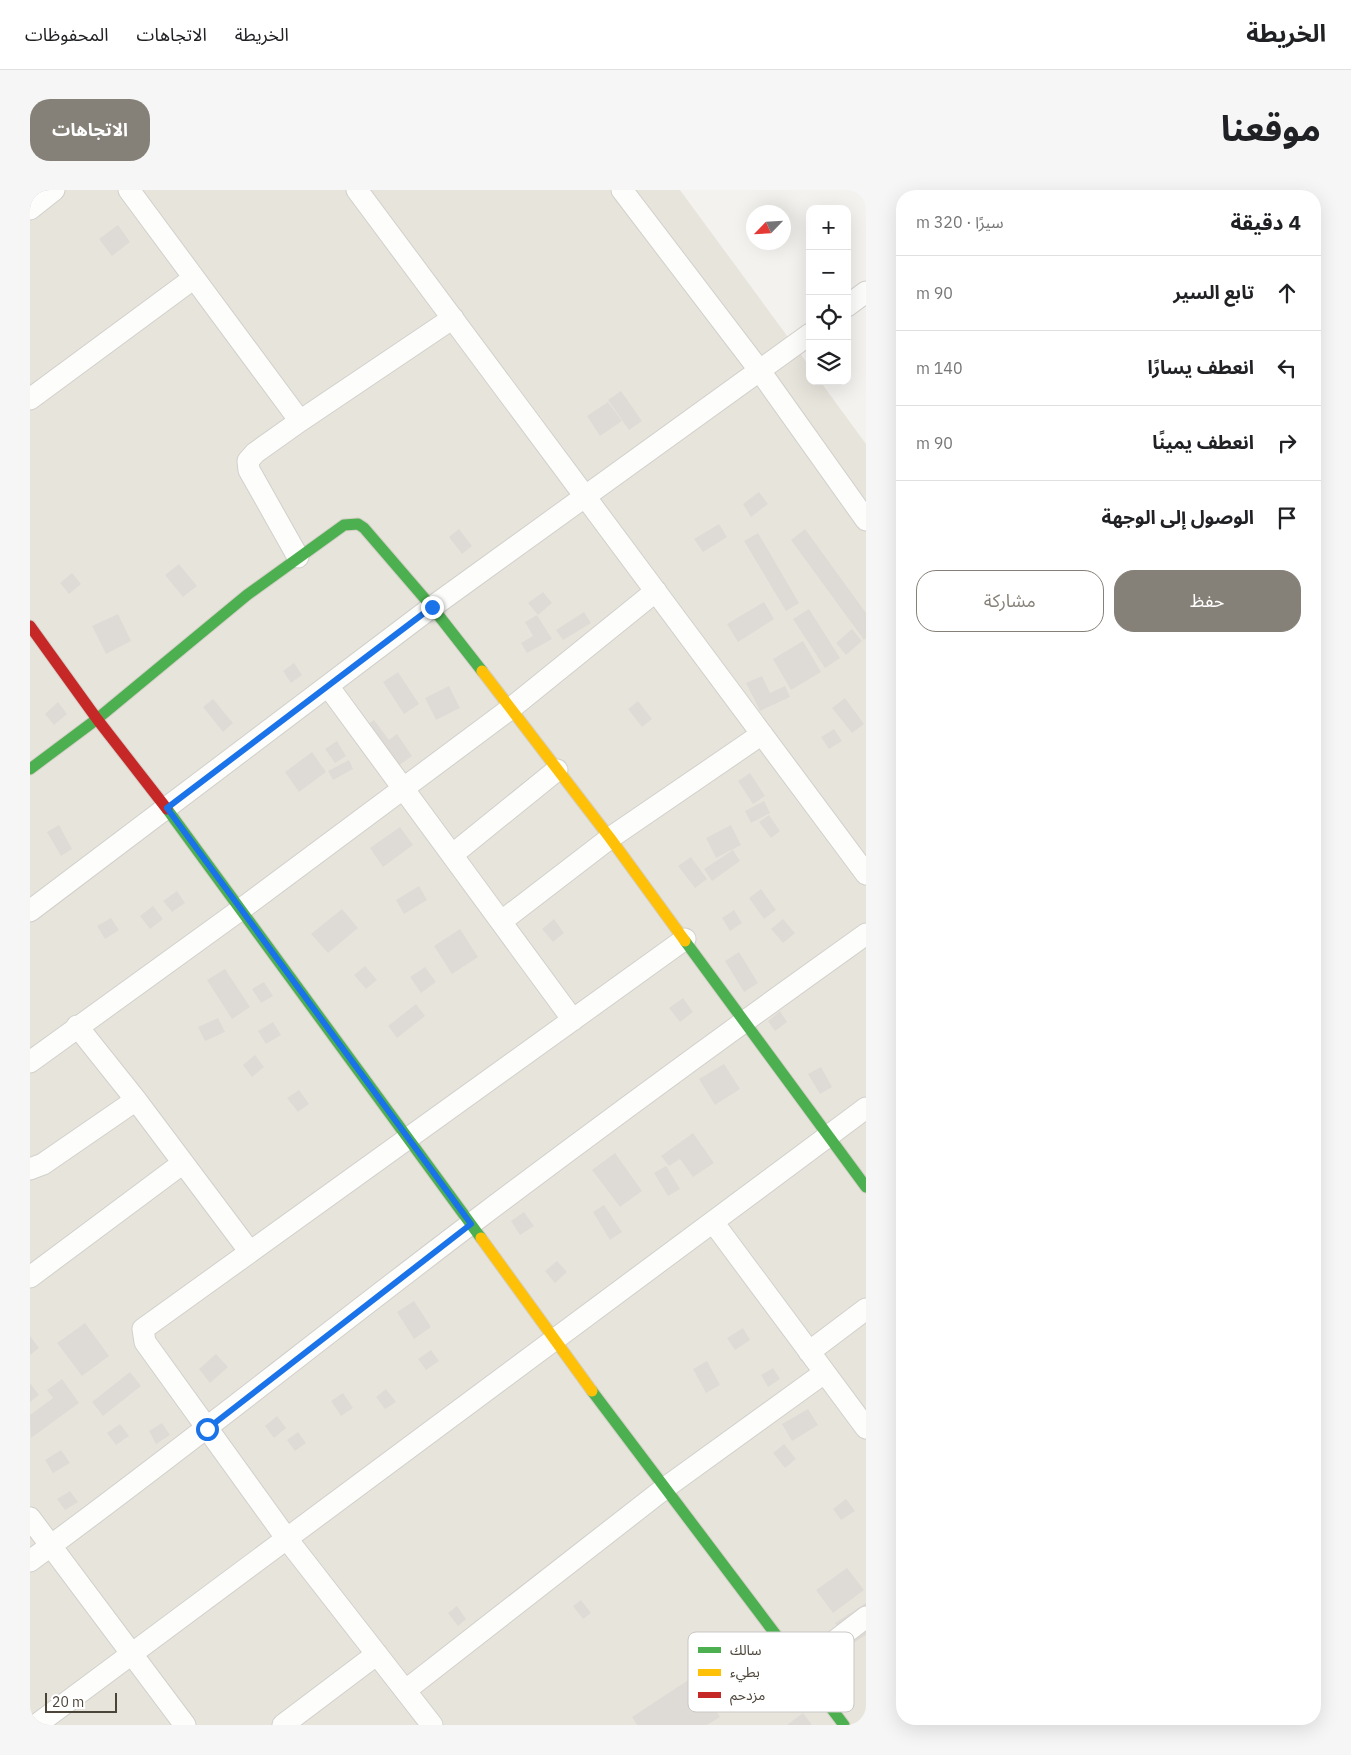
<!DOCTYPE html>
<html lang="ar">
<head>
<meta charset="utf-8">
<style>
	body { margin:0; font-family:"IBM Plex Sans","Noto Sans Arabic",sans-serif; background:#f6f6f6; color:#202124; direction:rtl }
	.controls { position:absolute; right:15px; top:15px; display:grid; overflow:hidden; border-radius:10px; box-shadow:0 5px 20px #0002 }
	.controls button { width:45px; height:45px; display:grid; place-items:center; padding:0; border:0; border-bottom:1px solid #e0e0e0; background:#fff; color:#202124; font:25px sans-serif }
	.compass { position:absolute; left:716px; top:15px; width:45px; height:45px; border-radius:50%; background:#fff; box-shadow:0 5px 20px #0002; rotate:245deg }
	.scale { position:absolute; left:15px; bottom:12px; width:72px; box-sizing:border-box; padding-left:5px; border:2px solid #4b4439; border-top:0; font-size:14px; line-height:18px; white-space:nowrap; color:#4b4439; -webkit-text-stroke:4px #fff; paint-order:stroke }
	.stop { position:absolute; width:15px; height:15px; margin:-11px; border:4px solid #1a73e8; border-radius:50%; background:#fff }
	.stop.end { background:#1a73e8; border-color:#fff; box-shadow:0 1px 5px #0008 }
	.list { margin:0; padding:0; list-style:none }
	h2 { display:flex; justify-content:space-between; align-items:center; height:65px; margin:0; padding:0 20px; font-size:21px }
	h2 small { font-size:16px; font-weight:400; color:#757577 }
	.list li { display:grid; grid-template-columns:32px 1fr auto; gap:15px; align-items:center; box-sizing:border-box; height:75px; padding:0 20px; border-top:1px solid #e0e0e0 }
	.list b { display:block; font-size:19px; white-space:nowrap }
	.list em { font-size:16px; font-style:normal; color:#757577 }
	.actions { display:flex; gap:10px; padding:15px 20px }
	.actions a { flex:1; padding:11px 0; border:1px solid #868178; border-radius:20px; text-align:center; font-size:18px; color:#868178 }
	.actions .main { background:#868178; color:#fff }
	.icon { flex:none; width:28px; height:28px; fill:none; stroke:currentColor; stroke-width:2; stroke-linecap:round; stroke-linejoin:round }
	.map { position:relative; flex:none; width:836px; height:1535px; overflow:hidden; direction:ltr; border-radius:20px }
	header { display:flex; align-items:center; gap:30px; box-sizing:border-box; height:70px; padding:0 25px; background:#fff; border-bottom:1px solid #e0e0e0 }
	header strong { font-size:24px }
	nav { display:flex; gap:28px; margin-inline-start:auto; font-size:18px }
	.intro { display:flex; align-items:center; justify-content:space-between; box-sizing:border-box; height:120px; padding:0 30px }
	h1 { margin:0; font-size:35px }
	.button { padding:12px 22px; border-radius:20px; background:#868178; color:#fff; font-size:18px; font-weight:700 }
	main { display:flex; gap:30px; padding:0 30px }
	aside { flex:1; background:#fff; border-radius:20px; box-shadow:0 5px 20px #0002 }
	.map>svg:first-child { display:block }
</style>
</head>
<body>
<header>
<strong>الخريطة</strong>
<nav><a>الخريطة</a><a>الاتجاهات</a><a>المحفوظات</a></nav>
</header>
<div class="intro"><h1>موقعنا</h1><a class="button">الاتجاهات</a></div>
<main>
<aside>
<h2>4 دقيقة<small>سيرًا · 320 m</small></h2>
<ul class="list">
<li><svg class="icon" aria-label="ahead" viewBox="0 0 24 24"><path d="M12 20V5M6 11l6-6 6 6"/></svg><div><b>تابع السير</b></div><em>90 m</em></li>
<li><svg class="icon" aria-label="left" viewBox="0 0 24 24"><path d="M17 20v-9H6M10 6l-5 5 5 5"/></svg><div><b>انعطف يسارًا</b></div><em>140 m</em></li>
<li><svg class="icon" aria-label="right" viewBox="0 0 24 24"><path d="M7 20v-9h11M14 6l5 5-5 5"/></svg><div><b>انعطف يمينًا</b></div><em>90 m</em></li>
<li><svg class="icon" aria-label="arrive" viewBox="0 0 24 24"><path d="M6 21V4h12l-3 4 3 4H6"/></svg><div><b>الوصول إلى الوجهة</b></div></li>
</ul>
<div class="actions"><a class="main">حفظ</a><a>مشاركة</a></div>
</aside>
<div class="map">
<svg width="836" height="1535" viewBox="0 0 836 1535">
	<rect width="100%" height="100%" fill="#f4f2ee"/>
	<path fill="#e7e4dc" d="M0,0H650L780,177V191H790L836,254V1535H0Z"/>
	<path fill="#dedbd6" d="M88,35L100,52L82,66L69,49Z
		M591,201L612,231L599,240L578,210Z
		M578,212L592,231L570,246L557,226Z
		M729,302L738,314L721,327L713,314Z
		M689,334L697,347L673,362L664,349Z
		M429,339L442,356L432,364L419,347Z
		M775,339L836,423V448L834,450L761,350Z
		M728,343L769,413L756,421L714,351Z
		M149,374L167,396L153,407L135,385Z
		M42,383L51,394L39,404L30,393Z
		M513,402L522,413L508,425L498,413Z
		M734,412L744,429L708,452L697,434Z
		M779,419L810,468L795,478L763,429Z
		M554,422L561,433L533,450L526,440Z
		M88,424L101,451L76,464L62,436Z
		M507,425L522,449L497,463L491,453L503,446L495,432Z
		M822,439L832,451L816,465L806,453Z
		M773,451L791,482L761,500L743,469Z
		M264,473L272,485L261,493L253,481Z
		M368,482L389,514L374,524L353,492Z
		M732,486L740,503L755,496L760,507L730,521L716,493Z
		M419,496L430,518L406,530L395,508Z
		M815,508L834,534L822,543L802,518Z
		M183,509L203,533L193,542L173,517Z
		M608,511L622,529L612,537L598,519Z
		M28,512L37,524L24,535L15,524Z
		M344,530L359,550L367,544L382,566L357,584L326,543Z
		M804,539L812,551L799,559L791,547Z
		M307,551L316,566L305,573L295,559Z
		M282,562L296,582L269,602L255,582Z
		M319,570L323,579L303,590L298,581Z
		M720,583L735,606L723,614L708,591Z
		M734,611L740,623L721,633L715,621Z
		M739,625L750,641L741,648L729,632Z
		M29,635L42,659L31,666L17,642Z
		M701,635L711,655L686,668L676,648Z
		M370,637L383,655L353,677L340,658Z
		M703,660L710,671L682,691L674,679Z
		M661,667L677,689L665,698L648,676Z
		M389,696L397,710L374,724L366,710Z
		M731,699L746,720L734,729L719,708Z
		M147,701L155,713L142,722L133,711Z
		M123,716L133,729L120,739L110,726Z
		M312,719L328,738L298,763L281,744Z
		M704,720L712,733L700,741L692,728Z
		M81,728L89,740L75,749L67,736Z
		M524,729L534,743L523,752L512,739Z
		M753,729L765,743L753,753L741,739Z
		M430,739L448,767L422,784L404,756Z
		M709,762L728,793L714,802L695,771Z
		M335,776L347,790L336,799L324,785Z
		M395,777L406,792L391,803L380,787Z
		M195,779L220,817L202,829L177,790Z
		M234,792L243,806L231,813L222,799Z
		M653,808L663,822L650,832L639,818Z
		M386,814L395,826L367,848L358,836Z
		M750,821L757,832L745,841L738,831Z
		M188,828L195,842L175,851L168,837Z
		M243,832L251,845L236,854L228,841Z
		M225,865L234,877L222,887L213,875Z
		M694,874L710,899L685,915L669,889Z
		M791,877L802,897L790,904L778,884Z
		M269,900L279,914L268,922L257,908Z
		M663,943L684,973L663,987L650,969L639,976L631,966Z
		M585,963L612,1001L590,1017L562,980Z
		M636,976L650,999L638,1006L624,983Z
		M574,1015L592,1042L580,1050L563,1022Z
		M494,1022L504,1036L490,1045L481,1031Z
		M527,1071L537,1082L525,1093L515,1081Z
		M384,1111L401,1137L384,1149L367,1122Z
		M55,1133L79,1166L52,1186L27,1153Z
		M713,1138L720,1150L705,1160L697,1148Z
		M0,1146L9,1158L0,1165Z
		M401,1160L409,1171L396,1180L388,1169Z
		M186,1164L198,1177L180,1193L169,1179Z
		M677,1171L690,1195L676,1203L663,1179Z
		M743,1178L750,1189L738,1197L731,1185Z
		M100,1182L111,1196L73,1226L62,1212Z
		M32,1189L49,1213L1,1248L0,1225L23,1208L17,1200Z
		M0,1193L9,1205L0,1212Z
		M356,1199L366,1212L355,1219L346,1207Z
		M313,1203L323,1218L311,1226L301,1211Z
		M778,1219L788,1235L762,1251L752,1234Z
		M247,1226L256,1238L244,1248L235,1236Z
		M132,1233L140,1245L126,1254L119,1241Z
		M90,1234L99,1246L86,1255L77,1243Z
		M268,1242L276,1253L265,1261L257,1250Z
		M754,1254L766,1269L755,1278L743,1263Z
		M31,1260L40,1273L23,1283L15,1270Z
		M40,1301L48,1312L35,1320L27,1309Z
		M816,1309L825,1321L811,1330L803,1319Z
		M817,1378L834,1400L803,1423L786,1400Z
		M551,1410L561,1423L553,1429L543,1416Z
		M836,1413V1445L820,1455L805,1433Z
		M427,1416L436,1429L428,1436L418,1423Z
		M663,1487L690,1527L677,1535H607L602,1527Z
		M773,1523L782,1535H757Z"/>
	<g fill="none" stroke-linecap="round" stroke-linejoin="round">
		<defs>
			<path id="street" d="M99,0L270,231
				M327,0L836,684
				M592,0L730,181L836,330
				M0,19L24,0
				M817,116L836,102
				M0,209L164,88
				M268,367L219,280L218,271L225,263L270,231L423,128
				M298,496L543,830
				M422,665L527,580
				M0,721L402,417L780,144
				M472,731L580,648L732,544
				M47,836L106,910L220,1062
				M0,872L210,720L480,519L626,401
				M0,979L13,974L106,910
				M683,1032L836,1238
				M0,1087L153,973
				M779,1162L836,1119
				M0,1328L155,1535
				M0,1371C150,1261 294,1145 442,1033C572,935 703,839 836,744
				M771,1477L836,1427
				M376,1500L635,1298L794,1183
				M6,1535L836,918
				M253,1535L347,1464
				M402,1535L257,1349L115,1152L113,1139L655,749"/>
			<path id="fast" d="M0,579L67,529L217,405L314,335L328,334L334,338L402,417L452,481
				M137,619L451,1048
				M655,751L836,997
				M562,1201L814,1535"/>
			<path id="slow" d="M452,481L580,648L655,751
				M451,1048L562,1201"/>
			<path id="jam" d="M0,436L67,529L137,619"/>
		</defs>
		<use href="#street" stroke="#d2d0cb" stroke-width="23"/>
		<use href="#fast" stroke="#d3cfc5" stroke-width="13"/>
		<use href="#slow" stroke="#d3cfc5" stroke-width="13"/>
		<use href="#jam" stroke="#d3cfc5" stroke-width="13"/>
		<use href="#street" stroke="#fdfdfc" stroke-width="21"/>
		<use href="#fast" stroke="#4caf50" stroke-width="11"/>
		<use href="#slow" stroke="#ffc107" stroke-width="11"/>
		<use href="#jam" stroke="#c62828" stroke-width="11"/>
	</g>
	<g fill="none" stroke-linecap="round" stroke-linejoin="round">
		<path stroke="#1a73e8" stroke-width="6" d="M177,1239L441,1034L137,618L402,417"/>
	</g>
	<rect x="658" y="1442" width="166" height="80" rx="8" fill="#fff" stroke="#c9c7c4" stroke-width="1"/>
	<rect x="668" y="1457" width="23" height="6" fill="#4caf50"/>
	<rect x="668" y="1479" width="23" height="7" fill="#ffc107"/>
	<rect x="668" y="1502" width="23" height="6" fill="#c62828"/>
	<g font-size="14" fill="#4b4439">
		<text x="700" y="1465">سالك</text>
		<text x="700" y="1487">بطيء</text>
		<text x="700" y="1510">مزدحم</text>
	</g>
</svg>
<div class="controls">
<button>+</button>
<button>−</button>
<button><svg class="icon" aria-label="locate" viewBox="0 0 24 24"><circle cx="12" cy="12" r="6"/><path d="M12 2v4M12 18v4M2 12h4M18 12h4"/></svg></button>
<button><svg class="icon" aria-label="layers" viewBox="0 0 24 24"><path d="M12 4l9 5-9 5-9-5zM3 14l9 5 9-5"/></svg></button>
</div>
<svg class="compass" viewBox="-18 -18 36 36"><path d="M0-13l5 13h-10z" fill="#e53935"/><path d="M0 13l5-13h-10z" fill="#757577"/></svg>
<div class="scale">20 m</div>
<div class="stop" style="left:177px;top:1239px"></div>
<div class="stop end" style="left:402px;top:417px"></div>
</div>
</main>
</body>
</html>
